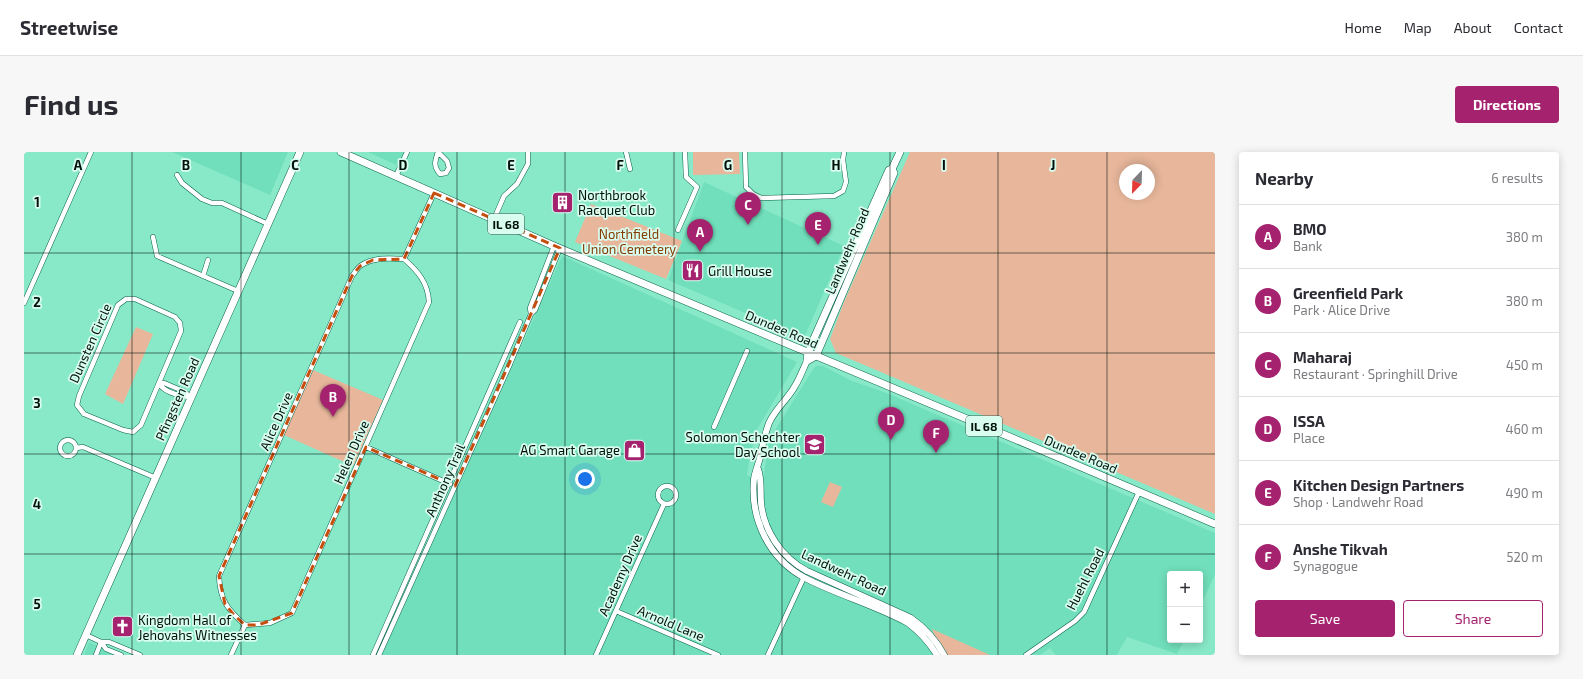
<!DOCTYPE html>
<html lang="en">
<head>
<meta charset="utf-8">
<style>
	body { margin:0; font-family:"Exo 2",sans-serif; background:#f7f7f7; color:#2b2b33 }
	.controls { position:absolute; right:12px; bottom:12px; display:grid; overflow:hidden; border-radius:4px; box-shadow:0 2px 10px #0003 }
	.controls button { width:36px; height:36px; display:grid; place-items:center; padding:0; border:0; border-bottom:1px solid #e1e1e2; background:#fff; color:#2b2b33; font:20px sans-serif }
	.compass { position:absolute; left:1095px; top:12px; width:36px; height:36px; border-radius:50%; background:#fff; box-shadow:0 2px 10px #0003; rotate:203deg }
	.you { position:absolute; left:561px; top:327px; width:14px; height:14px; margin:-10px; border:3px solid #fff; border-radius:50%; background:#1a73e8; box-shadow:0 0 0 6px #1a73e833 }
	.badge { display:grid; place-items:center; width:26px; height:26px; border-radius:50%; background:#a5226f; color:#fff; font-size:13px; font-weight:700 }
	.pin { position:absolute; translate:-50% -33px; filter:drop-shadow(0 1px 2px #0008) }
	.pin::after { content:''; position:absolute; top:21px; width:14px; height:12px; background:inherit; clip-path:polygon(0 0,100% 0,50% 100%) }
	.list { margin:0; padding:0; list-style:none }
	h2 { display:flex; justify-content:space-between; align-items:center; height:52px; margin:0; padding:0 16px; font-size:17px }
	h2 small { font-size:13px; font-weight:400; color:#7c7c81 }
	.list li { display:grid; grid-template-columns:26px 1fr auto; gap:12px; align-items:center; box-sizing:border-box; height:64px; padding:0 16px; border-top:1px solid #e1e1e2 }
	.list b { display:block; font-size:15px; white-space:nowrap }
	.list p { margin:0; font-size:13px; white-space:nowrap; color:#7c7c81 }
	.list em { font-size:13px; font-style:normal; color:#7c7c81 }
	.actions { display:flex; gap:8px; padding:12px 16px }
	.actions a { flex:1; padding:9px 0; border:1px solid #a5226f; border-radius:4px; text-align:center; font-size:14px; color:#a5226f }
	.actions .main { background:#a5226f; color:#fff }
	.map { position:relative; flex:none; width:1191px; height:503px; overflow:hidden; border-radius:4px }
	header { display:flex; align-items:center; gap:24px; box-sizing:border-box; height:56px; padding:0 20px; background:#fff; border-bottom:1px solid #e1e1e2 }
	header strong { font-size:19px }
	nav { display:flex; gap:22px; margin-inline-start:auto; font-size:14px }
	.intro { display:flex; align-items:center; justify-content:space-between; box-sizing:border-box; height:96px; padding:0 24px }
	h1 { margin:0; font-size:28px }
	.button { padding:10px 18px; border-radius:4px; background:#a5226f; color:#fff; font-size:14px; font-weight:700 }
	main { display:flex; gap:24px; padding:0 24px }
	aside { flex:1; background:#fff; border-radius:4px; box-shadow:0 2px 10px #0003 }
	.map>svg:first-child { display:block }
</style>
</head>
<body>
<header>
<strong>Streetwise</strong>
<nav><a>Home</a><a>Map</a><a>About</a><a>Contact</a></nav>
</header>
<div class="intro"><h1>Find us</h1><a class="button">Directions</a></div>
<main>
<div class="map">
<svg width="1191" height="503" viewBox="0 0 1191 503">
	<rect width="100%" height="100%" fill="#88e9c8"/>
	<path fill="#71dfbb" d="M148,0H264L246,43Z
		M344,0H386L379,16Z
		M680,30L820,94L780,186L644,128Z
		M538,104L773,210L734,276L726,303L723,323L739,330L743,299L746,286L788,219L792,214H799L828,229L860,240L1191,381V423L1176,454V422H1146V488H1160L1153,502L1103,485L1093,503H1032L1026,496L1016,503H358Z
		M65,490L95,503H60Z"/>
	<path fill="#e7b69b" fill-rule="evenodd" d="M669,0H715L716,22L669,23Z
		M886,0H1191V362L812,201L806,187L820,150ZM1101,18H1125V42H1101Z
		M567,52L658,89L642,127L551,90Z
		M112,175L129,182L99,252L81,242Z
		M289,218L359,248L329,314L260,283Z
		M806,330L818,335L809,355L797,350Z
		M908,477L966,503H923C920,493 911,487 908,477Z"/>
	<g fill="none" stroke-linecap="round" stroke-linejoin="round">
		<defs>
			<path id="minor" d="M414,0L423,9L425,16L422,21L416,22C409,14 411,9 414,0Z
				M602,0L606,17
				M721,0L722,35L729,42L737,46L810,44L819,39L822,30L819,8L820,0
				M153,23L158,31L178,47L188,51H198L244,72
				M372,24L383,0
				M470,67L480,44L493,32L504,12V0
				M654,78L673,35L662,25L661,0
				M129,85L133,104L214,139
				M530,94L506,156L507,162L511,158L536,96
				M380,107L410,41
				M179,124L184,108
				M102,147H111L151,165L156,171L157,179L117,273L109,280L99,278L60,262L53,253L55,244L94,153Z
				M0,151L67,0
				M140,231L159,239L167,245C156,244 142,241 135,232Z
				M690,275L723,199
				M36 296a8 8 0 1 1 16 0a8 8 0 1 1-16 0Z
				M342,295L426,332
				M52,296L59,295L132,326
				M634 343a9 9 0 1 1 18 0a9 9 0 1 1-18 0Z
				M592,459L694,503
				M221,473C203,457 196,448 195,424L328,124C331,121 333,116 336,114C349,105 366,106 380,107
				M221,473L246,471L268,461L405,150C404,131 394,119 380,107
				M62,483L77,490H85L116,503
				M77,490L82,497L97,503
				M72,503L77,490
				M207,503L221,473
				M349,503L496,170
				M355,503L486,212L507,162
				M572,503L640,352
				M744,503L780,425
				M1002,503L1051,469L1060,460L1115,340"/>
			<path id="tertiary" d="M783,209C779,217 776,226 771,234C764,247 751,257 745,271C741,282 738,294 736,306C734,313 731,320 730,327C726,367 745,407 781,426C814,443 851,453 884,471C896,480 905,490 913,503
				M734,317C738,328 736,338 737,350C739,378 758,406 783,419L887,466C901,476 912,488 920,503"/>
			<path id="secondary" d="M868,17L870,21L792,204L783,209L784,201L788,191L865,18Z
				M868,17L876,0
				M53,503L276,0"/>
			<path id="primary" d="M317,0L530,94L1036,306L1191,372"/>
		</defs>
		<use href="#minor" stroke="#065f49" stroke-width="5.5"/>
		<use href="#tertiary" stroke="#065f49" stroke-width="7"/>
		<use href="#secondary" stroke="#065f49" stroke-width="8"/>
		<use href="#primary" stroke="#065f49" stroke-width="8"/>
		<use href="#minor" stroke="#fff" stroke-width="4.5"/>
		<use href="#tertiary" stroke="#fff" stroke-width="6"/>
		<use href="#secondary" stroke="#fff" stroke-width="7"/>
		<use href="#primary" stroke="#fff" stroke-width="7"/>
	</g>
	<path fill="none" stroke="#c54e0c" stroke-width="3" stroke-dasharray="8 5" stroke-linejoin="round" d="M410,41L536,96L431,334L342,295L268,461L234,473H221L210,463L201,452L195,424L328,124L336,114L349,108L380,107Z"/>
	<path fill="none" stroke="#00110b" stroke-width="1" stroke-opacity="0.55" d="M108,0V503M217,0V503M325,0V503M433,0V503M541,0V503M650,0V503M758,0V503M866,0V503M974,0V503M1083,0V503M0,101H1191M0,201H1191M0,302H1191M0,402H1191"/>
	<defs>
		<symbol id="building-square" viewBox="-11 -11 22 22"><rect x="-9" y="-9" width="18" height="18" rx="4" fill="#a5226f" stroke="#d9fdef"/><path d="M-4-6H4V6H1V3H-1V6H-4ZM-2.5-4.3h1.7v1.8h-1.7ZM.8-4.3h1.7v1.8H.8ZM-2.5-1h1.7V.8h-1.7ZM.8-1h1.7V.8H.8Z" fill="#fff"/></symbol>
		<symbol id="restaurant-square" viewBox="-11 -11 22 22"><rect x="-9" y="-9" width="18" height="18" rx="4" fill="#a5226f" stroke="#d9fdef"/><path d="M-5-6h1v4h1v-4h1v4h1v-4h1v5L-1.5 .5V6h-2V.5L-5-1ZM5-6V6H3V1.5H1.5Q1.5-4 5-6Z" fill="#fff"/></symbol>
		<symbol id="school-square" viewBox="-11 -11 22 22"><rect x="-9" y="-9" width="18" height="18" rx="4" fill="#a5226f" stroke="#d9fdef"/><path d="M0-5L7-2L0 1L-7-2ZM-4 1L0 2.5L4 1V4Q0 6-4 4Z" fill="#fff"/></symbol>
		<symbol id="shop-square" viewBox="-11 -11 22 22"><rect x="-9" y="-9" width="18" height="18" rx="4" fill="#a5226f" stroke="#d9fdef"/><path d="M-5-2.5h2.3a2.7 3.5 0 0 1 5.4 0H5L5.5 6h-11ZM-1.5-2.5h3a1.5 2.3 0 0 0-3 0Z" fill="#fff"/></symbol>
		<symbol id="church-square" viewBox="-11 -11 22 22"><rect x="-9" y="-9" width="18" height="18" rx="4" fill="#a5226f" stroke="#d9fdef"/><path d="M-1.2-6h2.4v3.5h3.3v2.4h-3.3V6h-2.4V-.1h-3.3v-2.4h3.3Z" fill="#fff"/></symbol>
	</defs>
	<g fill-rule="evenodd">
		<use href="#building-square" x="526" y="38" width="25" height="25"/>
		<use href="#restaurant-square" x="656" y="106" width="25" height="25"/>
		<use href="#school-square" x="778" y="280" width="25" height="25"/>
		<use href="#shop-square" x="598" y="286" width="25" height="25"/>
		<use href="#church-square" x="86" y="462" width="25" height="25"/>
	</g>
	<g text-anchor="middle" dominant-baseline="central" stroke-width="3.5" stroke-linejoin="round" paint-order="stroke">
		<g fill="#d9fdef" stroke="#41584f" stroke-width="1">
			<rect x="464" y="62" width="36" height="20" rx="3"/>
			<rect x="942" y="264" width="36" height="20" rx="3"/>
		</g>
		<g font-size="12" font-weight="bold" fill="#00110b">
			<text x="482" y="72">IL 68</text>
			<text x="960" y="274">IL 68</text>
		</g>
		<g font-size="13" fill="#00110b" stroke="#d9fdef" text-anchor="start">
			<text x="554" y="43">Northbrook<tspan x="554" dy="15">Racquet Club</tspan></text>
			<text x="684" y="119">Grill House</text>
			<text x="776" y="285" text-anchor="end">Solomon Schechter<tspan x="776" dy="15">Day School</tspan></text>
			<text x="596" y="298" text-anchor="end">AG Smart Garage</text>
			<text x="114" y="468">Kingdom Hall of<tspan x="114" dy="15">Jehovahs Witnesses</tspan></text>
		</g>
		<g font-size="13" fill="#843c03" stroke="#d9fdef">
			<text x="605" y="82">Northfield<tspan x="605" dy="15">Union Cemetery</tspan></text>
		</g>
		<g font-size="13" fill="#00110b" stroke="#d9fdef">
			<text transform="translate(823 99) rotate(-67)">Landwehr Road</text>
			<text transform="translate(758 177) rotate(23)">Dundee Road</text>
			<text transform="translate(66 191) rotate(-66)">Dunsten Circle</text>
			<text transform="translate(153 247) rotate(-66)">Pfingsten Road</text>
			<text transform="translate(252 269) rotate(-66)">Alice Drive</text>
			<text transform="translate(327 300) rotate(-66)">Helen Drive</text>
			<text transform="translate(1057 302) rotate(23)">Dundee Road</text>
			<text transform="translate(421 328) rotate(-66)">Anthony Trail</text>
			<text transform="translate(820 420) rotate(25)">Landwehr Road</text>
			<text transform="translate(596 423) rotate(-66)">Academy Drive</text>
			<text transform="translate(1061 427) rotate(-63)">Huehl Road</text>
			<text transform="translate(647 471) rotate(23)">Arnold Lane</text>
		</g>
	</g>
	<g font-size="13" text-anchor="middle" font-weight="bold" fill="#00110b" stroke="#d9fdef" stroke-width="3.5" stroke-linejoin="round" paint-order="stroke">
		<text x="54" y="18">A</text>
		<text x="162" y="18">B</text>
		<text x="271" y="18">C</text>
		<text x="379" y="18">D</text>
		<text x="487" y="18">E</text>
		<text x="596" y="18">F</text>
		<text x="704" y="18">G</text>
		<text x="812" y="18">H</text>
		<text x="920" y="18">I</text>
		<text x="1029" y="18">J</text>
		<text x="13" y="55">1</text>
		<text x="13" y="155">2</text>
		<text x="13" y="256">3</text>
		<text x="13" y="357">4</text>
		<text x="13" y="457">5</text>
	</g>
</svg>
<div class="controls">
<button>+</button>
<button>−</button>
</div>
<svg class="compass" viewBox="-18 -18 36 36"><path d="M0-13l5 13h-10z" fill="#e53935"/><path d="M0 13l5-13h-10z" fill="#7c7c81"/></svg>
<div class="you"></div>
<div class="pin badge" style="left:676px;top:100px">A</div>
<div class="pin badge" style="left:309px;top:265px">B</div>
<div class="pin badge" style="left:724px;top:73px">C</div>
<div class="pin badge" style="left:867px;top:288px">D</div>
<div class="pin badge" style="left:794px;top:93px">E</div>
<div class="pin badge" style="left:912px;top:301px">F</div>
</div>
<aside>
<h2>Nearby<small>6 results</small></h2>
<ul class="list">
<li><span class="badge">A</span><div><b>BMO</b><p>Bank</p></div><em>380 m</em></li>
<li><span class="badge">B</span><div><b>Greenfield Park</b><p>Park · Alice Drive</p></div><em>380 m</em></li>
<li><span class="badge">C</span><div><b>Maharaj</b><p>Restaurant · Springhill Drive</p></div><em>450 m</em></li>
<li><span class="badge">D</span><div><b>ISSA</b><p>Place</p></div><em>460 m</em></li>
<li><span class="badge">E</span><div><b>Kitchen Design Partners</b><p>Shop · Landwehr Road</p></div><em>490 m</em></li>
<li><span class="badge">F</span><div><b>Anshe Tikvah</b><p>Synagogue</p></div><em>520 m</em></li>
</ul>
<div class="actions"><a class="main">Save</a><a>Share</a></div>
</aside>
</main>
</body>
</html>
